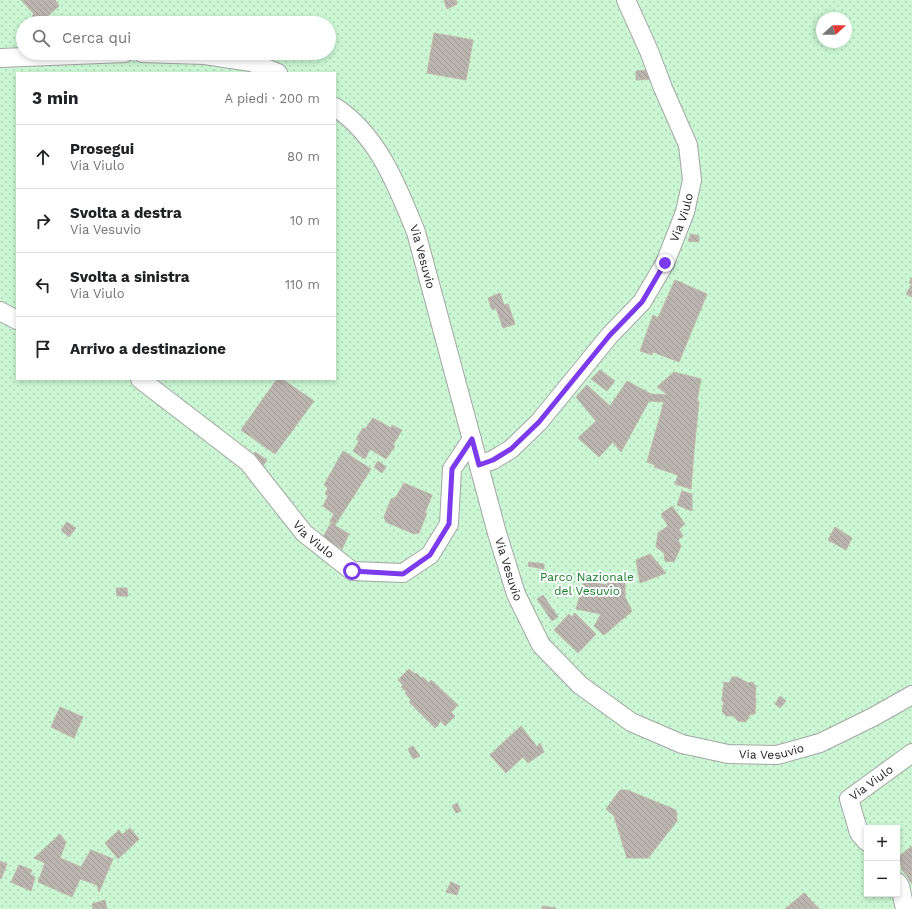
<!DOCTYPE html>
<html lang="it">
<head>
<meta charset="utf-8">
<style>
	body { margin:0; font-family:"Work Sans",sans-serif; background:#f2f2f2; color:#202124 }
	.controls { position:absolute; right:12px; bottom:12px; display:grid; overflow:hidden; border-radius:0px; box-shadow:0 2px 6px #0003 }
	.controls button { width:36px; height:36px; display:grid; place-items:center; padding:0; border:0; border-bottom:1px solid #e0e0e0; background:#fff; color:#202124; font:20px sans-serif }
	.compass { position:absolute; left:816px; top:12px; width:36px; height:36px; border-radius:50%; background:#fff; box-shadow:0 2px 6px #0003; rotate:69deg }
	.stop { position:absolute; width:12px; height:12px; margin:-9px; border:3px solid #7c3aed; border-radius:50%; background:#fff }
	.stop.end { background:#7c3aed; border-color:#fff; box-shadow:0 1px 4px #0008 }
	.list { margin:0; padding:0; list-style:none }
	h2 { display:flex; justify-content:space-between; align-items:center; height:52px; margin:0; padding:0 16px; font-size:17px }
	h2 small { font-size:13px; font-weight:400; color:#757577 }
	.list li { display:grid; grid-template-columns:26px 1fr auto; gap:12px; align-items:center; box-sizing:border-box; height:64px; padding:0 16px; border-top:1px solid #e0e0e0 }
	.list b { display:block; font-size:15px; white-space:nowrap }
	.list p { margin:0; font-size:13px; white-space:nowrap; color:#757577 }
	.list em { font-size:13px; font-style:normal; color:#757577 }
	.icon { flex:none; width:22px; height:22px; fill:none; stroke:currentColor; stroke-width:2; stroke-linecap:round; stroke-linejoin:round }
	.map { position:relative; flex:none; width:912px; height:909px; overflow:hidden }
	.search { position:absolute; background:#fff; box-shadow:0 2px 6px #0003; left:16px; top:16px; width:320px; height:44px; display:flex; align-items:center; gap:10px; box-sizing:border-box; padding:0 14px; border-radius:22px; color:#757577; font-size:15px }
	.panel { position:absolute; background:#fff; box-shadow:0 2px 6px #0003; left:16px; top:72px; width:320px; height:308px; border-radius:0px }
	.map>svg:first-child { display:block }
</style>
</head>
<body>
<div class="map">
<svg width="912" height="909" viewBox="0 0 912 909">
	<defs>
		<pattern id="park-dots" width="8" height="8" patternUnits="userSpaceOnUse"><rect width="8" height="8" fill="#caf6d3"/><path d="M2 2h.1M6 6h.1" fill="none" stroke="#add3b5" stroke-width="1.8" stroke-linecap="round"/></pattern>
		<pattern id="building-back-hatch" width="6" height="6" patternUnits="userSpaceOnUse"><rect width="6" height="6" fill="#bab5ae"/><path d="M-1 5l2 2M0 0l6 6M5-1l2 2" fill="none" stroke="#a09b95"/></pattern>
	</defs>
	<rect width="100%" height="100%" fill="#f1efe9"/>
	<path fill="url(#park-dots)" fill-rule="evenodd" d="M0,0H912V909H0ZM822,18H846V42H822ZM23,23H329V53H23ZM17,73H335V379H17ZM867,828H897V894H867Z"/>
	<path fill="url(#building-back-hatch)" stroke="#c2b8ac" d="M21,0H55L59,6L40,23L32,16L34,14Z
		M444,0H456L457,4L447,9Z
		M434,33L473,40L466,80L427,73Z
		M647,70L651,79L636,80V71Z
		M691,234L699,236V242L688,241Z
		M912,277V297L906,294L912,284L909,283Z
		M675,280L707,294L679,362L653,352L652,355L640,351L653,315L658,318Z
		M500,293L504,305L508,304L515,324L503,328L496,308L492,310L488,298Z
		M600,370L615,381L607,391L591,379Z
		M674,372L701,379L697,401H699L693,462L691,489L675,484L678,475L654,467L655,465L647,462L664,402L649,401L621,452L613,442L599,457L578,438L596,421L576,397L587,385L610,406L627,381L651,394L668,395L657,387Z
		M277,379H282L314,401L275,454L241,430Z
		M373,418L391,428L392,425L402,430L393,445L395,446L386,459L370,449L365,459L353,451L359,441L356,439L363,428L365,429Z
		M343,451L371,469L335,525L330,521L334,514L323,506L328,496L325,494L328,488L324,485Z
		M255,452L267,460L262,467L253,457Z
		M378,461L386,467L382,473L374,467Z
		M404,483L432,495L425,513H427L419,533L414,534L386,522L384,517L391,499L396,497Z
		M682,491L692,494V511L677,505Z
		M672,506L685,524L679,529L683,536L678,540L681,546L674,562L665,561L664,553L656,547L658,533L668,526L661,514Z
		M67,522L76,528L69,537L61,530Z
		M331,523L349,534L342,549L323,537Z
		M835,527L852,538L846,550L828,540Z
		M650,554L666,573L640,583L636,560Z
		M529,562L544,564V569L528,566Z
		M609,578L625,583V597L632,611L604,635L594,626L601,614L576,609L584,581L607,585Z
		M116,588H127L128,596H117Z
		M543,595L558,617L552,621L537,599Z
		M575,613L596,634L578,653L554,630L569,614L572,617Z
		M409,669L415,674L416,673L421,678L423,677L429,683L431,680L458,705L451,712L455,716L445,726L441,721L435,728L409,702L411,700L405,693L407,692L401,687L403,685L398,680Z
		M732,677H737L748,683L752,682L756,686L755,698H756L755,714L749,715L748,719L745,722L738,721L734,716H726L722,711L724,702L722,701L724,682L729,683Z
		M780,696L786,701L780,708L775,704Z
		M60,707L83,717L74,738L51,727Z
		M521,726L537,747L540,743L544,752L528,763L523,757L506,773L490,755Z
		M413,746L420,756L413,759L408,749Z
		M620,790H627L676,810L677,821L648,858H627L614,816L606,809Z
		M457,803L461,811L456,813L452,806Z
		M130,828L139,839L118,859L105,843L119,830L122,835Z
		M60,834L66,842L60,858L81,867L91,850L113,859L99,892L97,885L80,879L72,897L38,882L45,863L34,858Z
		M912,846V884L901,868L902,867L897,858Z
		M0,861L7,864L1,879L0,878Z
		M19,865L32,870L30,874L35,877L31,891L11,882Z
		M451,882L460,886L457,895L446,892Z
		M804,893L819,909H785Z
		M105,900L107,909H93L92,904Z
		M542,906L556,908V909H542Z"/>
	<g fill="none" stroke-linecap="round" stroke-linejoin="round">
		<defs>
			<g id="minor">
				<path d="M142,53L205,55L251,62L278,73"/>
				<path d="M0,58L125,53"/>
				<path id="s1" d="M335,107C378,135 397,186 416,232L497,533L516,594L541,645L580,685L631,722L682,744L728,754L777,755L820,743L873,717L912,695"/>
				<path d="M0,311L17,320"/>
				<path id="s2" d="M140,379L248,462L304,533L352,571L403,573L430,555L449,524L452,469L472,439"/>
				<path id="s3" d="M479,465L493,460L511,449L539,422L610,335L642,302L665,263L685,212L692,180L688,145L663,88L649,51L626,0"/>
				<path id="s4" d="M867,842L859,833L849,799L912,753"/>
				<path d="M897,882L900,886L905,909"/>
			</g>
		</defs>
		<use href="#minor" stroke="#a5a5a5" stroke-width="20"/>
		<use href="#minor" stroke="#fff" stroke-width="18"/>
	</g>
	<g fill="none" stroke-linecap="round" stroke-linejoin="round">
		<path stroke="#7c3aed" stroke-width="5" d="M352,571L403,574L430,555L449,524L452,469L472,439L479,465L493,460L511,449L539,422L610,335L642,302L665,263"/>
	</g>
	<g text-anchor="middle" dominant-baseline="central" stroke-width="4" stroke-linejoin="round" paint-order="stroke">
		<g font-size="12" fill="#212121" stroke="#fff">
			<text stroke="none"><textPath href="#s3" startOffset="327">Via Viulo</textPath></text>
			<text stroke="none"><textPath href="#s1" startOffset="177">Via Vesuvio</textPath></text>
			<text stroke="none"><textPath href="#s2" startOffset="238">Via Viulo</textPath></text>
			<text stroke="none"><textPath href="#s1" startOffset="501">Via Vesuvio</textPath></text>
			<text stroke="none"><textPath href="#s1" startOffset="849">Via Vesuvio</textPath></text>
			<text stroke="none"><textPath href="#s4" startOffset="75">Via Viulo</textPath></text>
		</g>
		<g font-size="12" fill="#147b28" stroke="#fff">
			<text x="587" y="577">Parco Nazionale<tspan x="587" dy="14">del Vesuvio</tspan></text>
		</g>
	</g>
</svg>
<div class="controls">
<button>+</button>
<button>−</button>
</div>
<svg class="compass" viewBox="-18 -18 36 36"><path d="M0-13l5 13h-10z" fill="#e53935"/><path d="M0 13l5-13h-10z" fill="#757577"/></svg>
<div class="stop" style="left:352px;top:571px"></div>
<div class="stop end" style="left:665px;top:263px"></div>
<div class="search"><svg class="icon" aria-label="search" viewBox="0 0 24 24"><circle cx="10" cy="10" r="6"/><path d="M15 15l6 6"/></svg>Cerca qui</div>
<section class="panel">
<h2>3 min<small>A piedi · 200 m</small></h2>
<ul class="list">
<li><svg class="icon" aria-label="ahead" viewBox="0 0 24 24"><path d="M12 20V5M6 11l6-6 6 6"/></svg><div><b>Prosegui</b><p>Via Viulo</p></div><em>80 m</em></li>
<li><svg class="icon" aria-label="right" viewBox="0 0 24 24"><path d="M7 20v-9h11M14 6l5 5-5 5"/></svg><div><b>Svolta a destra</b><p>Via Vesuvio</p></div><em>10 m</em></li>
<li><svg class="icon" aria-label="left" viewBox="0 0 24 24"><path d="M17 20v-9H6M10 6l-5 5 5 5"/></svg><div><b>Svolta a sinistra</b><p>Via Viulo</p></div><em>110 m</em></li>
<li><svg class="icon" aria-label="arrive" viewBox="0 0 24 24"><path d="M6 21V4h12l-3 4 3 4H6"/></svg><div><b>Arrivo a destinazione</b></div></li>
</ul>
</section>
</div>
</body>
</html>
